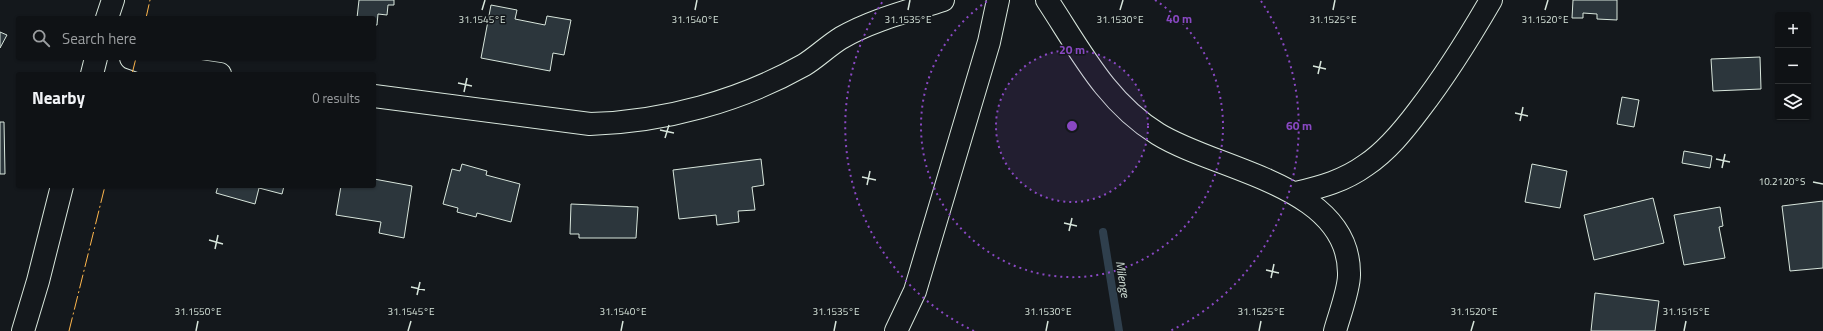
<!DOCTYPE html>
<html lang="en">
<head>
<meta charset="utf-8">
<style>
	body { margin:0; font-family:"Titillium Web",sans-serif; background:#1d2022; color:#f1f3f6 }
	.controls { position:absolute; right:12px; top:12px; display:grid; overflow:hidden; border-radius:4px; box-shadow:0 1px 3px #0004 }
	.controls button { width:36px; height:36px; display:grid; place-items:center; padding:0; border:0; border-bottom:1px solid #2f3234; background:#0f1215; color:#f1f3f6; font:20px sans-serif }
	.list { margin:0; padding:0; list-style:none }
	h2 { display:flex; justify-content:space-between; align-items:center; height:52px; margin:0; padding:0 16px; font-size:17px }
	h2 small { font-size:13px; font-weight:400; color:#9b9ea0 }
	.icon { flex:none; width:22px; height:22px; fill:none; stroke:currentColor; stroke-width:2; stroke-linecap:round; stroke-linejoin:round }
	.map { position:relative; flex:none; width:1823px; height:331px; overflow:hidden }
	.search { position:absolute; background:#0f1215; box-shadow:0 1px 3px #0004; left:16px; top:16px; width:360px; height:44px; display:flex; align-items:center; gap:10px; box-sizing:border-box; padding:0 14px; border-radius:4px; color:#9b9ea0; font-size:15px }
	.panel { position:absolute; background:#0f1215; box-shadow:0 1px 3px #0004; left:16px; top:72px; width:360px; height:116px; border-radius:4px }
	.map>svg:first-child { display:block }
</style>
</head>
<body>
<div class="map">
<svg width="1823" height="331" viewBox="0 0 1823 331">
	<rect width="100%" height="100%" fill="#14181c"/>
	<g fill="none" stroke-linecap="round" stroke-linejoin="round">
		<path stroke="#2f3f4d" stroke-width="8" d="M1103,232L1119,331"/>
	</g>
	<path fill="#2c363c" stroke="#d8e6dc" d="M359,0H394V5H388L387,15L378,14L377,25H374V18H357Z
		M1573,0H1617V20L1597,19V14L1583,13V18H1572Z
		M491,5L517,10L515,19L545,25L547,16L571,20L564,55L553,53L550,71L481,58Z
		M0,32L7,35L0,48Z
		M1760,57L1761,89L1713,91L1711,59Z
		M1622,97L1639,100L1634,127L1617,124Z
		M0,122H4L5,174H0Z
		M1684,151L1712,156L1710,168L1682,163Z
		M761,159L764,185L752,187L755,210L738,211L739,222L717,225L716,215L679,219L673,170Z
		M462,164L487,171L486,175L520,184L511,222L477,213L476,217L457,212L458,208L443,204L452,169L460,171Z
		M1532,164L1567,171L1560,208L1525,202Z
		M374,179L412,186L404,238L379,233L381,222L336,215L341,186H374Z
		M218,186H284L282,194L259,188L255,204L216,193Z
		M1653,198L1664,243L1594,260L1584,215Z
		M1823,201V268L1790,271L1782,206Z
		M571,204L638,207L636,238H579V234H570Z
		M1720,207L1723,226L1719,227L1725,258L1684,265L1674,215Z
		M1595,293L1659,301L1655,331H1591Z"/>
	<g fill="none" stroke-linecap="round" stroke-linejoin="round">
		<defs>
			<path id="minor" d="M1047,0C1080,50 1106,102 1158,134C1218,171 1351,185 1349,275C1349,290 1339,316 1335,331
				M107,18L113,0
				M131,58L145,63L220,74
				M92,74L96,58
				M374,96L590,124C664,122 740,101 804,65C817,57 828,46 841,38C872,20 909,11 943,0
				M1296,193C1321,187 1344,181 1366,165C1387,151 1404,130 1419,110C1446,75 1469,38 1491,0
				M23,331L38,281L62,186
				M896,331L915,291L989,42L998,0"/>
		</defs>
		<use href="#minor" stroke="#d8e6dc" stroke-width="24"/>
		<use href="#minor" stroke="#14181c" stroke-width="22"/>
		<path stroke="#ffb74d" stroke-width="1" stroke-dasharray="14 3 2 3" stroke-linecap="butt" d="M146,18L150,0
			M132,74L136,58
			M69,331L105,186"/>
	</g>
	<path fill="none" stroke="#d8e6dc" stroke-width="1.5" d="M482,10L485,0M695,10L697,0M908,10L910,0M1120,10L1123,0M1333,10L1335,0M1545,10L1548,0M1313,66L1326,69M1318,74L1321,61M458,83L472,86M464,92L467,78M1515,113L1528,116M1520,121L1523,107M660,130L674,133M665,138L669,125M1716,159L1730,162M1722,168L1725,154M862,177L876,180M1813,182L1823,184M867,185L870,171M1064,223L1077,226M1069,231L1072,218M209,240L223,244M215,249L218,235M1266,270L1279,273M1271,278L1274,264M411,287L425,290M417,295L420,282M196,331L198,321M408,331L411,321M621,331L623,321M834,331L836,321M1046,331L1048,321M1259,331L1261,321M1471,331L1474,321M1684,331L1686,321"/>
	<circle cx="1072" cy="126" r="76" fill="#8948c3" fill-opacity=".12"/>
	<g fill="none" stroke="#8948c3" stroke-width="2" stroke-dasharray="2 4">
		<circle cx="1072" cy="126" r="76"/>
		<path d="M1155 0A151 151 0 1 1 989 0"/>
		<path d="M974 331A227 227 0 0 1 883 1M1261 1A227 227 0 0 1 1170 331"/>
	</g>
	<g text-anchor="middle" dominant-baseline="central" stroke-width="3" stroke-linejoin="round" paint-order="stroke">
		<g font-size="12" font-style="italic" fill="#d8e6dc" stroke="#14181c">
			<text transform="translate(1123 279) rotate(81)">Milenge</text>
		</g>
	</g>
	<g font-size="10" text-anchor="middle" fill="#d8e6dc" stroke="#14181c" stroke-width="3" stroke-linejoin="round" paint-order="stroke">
		<text x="482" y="23">31.1545°E</text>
		<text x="908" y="23">31.1535°E</text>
		<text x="1120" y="23">31.1530°E</text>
		<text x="1333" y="23">31.1525°E</text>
		<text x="695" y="23">31.1540°E</text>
		<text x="1545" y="23">31.1520°E</text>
		<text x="1782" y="185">10.2120°S</text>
		<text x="198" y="315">31.1550°E</text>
		<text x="411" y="315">31.1545°E</text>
		<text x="623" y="315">31.1540°E</text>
		<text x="836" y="315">31.1535°E</text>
		<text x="1048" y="315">31.1530°E</text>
		<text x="1261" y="315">31.1525°E</text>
		<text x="1474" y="315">31.1520°E</text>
		<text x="1686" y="315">31.1515°E</text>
	</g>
	<circle cx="1072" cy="126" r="6" fill="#8948c3" stroke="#14181c" stroke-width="2"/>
	<g font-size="12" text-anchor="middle" font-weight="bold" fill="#8948c3" stroke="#14181c" stroke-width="3" stroke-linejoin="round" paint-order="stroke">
		<text x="1179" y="23">40 m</text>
		<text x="1072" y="54">20 m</text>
		<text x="1299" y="130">60 m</text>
	</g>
</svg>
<div class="controls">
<button>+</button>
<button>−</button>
<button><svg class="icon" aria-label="layers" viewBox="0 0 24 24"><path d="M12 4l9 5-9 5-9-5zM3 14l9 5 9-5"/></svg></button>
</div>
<div class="search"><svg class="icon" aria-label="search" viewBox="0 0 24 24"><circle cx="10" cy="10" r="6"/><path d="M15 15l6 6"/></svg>Search here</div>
<section class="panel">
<h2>Nearby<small>0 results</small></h2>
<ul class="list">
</ul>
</section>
</div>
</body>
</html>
